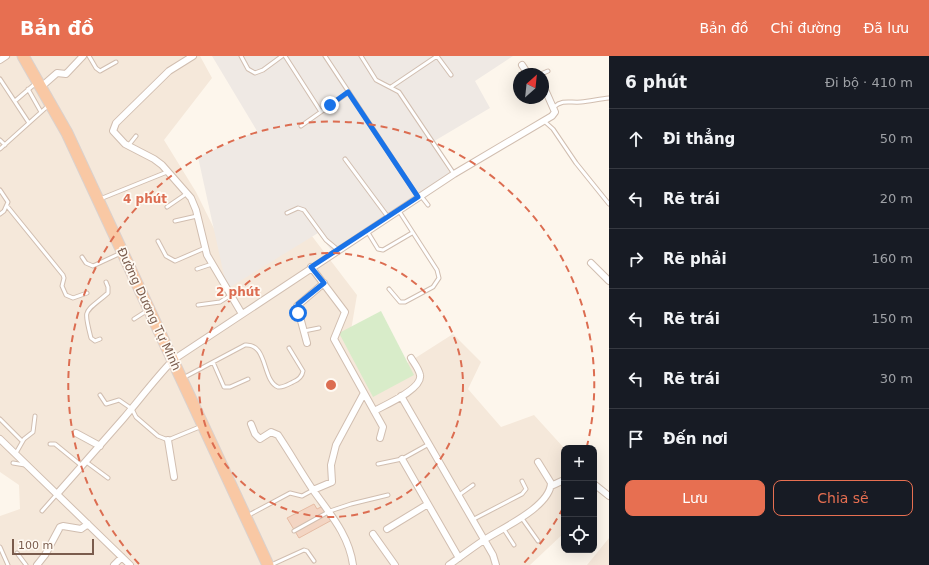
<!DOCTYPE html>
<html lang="vi">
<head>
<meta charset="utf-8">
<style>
	body { margin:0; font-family:"DejaVu Sans",sans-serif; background:#20242c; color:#f1f3f6 }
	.controls { position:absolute; right:12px; bottom:12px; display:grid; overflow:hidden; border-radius:8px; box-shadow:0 4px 16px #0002 }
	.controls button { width:36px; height:36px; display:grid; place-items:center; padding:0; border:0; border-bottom:1px solid #363941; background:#171b24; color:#f1f3f6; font:20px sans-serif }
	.compass { position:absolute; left:513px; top:12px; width:36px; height:36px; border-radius:50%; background:#171b24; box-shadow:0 4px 16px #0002; rotate:27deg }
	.scale { position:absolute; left:12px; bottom:10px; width:82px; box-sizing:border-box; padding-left:4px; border:2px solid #7a5c4d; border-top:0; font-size:11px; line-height:14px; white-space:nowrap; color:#7a5c4d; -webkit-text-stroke:3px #fffaf3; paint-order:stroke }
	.stop { position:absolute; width:12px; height:12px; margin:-9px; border:3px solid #1a73e8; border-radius:50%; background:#fff }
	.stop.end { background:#1a73e8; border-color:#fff; box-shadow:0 1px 4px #0008 }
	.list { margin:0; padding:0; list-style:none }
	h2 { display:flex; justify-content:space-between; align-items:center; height:52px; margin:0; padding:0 16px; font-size:17px }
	h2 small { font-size:13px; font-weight:400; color:#9ea1a6 }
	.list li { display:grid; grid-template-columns:26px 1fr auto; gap:12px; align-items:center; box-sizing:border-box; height:60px; padding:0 16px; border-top:1px solid #363941 }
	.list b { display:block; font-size:15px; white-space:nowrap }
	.list em { font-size:13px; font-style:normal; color:#9ea1a6 }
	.actions { display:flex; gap:8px; padding:12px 16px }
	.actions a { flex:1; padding:9px 0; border:1px solid #e76f51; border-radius:8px; text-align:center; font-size:14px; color:#e76f51 }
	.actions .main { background:#e76f51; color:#fff }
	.icon { flex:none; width:22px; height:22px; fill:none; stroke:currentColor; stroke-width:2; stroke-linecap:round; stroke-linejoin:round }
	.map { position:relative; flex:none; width:609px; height:509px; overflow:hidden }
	header { display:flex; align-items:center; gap:24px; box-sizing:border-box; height:56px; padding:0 20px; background:#e76f51; color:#fff }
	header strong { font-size:19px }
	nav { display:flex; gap:22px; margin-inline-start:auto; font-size:14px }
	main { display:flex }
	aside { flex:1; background:#171b24 }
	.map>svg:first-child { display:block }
</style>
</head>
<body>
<header>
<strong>Bản đồ</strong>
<nav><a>Bản đồ</a><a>Chỉ đường</a><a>Đã lưu</a></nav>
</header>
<main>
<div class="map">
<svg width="609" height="509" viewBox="0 0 609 509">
	<rect width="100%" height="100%" fill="#fdf6ec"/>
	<path fill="#f5e8da" d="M0,0H200L212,22L164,84L196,136L232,209L305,171L357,239L349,286L373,329L453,278L481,306L468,333L501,371L534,359L564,392V477L530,509H0V460L20,453L19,429L0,416Z
		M609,482V509H587Z"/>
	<path fill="#efe9e4" d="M212,0H513L475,25L490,52L431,87L451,119L332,195L318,177L227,233L198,101L257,75Z"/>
	<path fill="#d8ecc9" d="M381,255L414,319L373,341L339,277Z"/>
	<path fill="#f3d5c3" stroke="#e6bba3" d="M314,448L317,453L323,450L332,464L299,482L287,462Z"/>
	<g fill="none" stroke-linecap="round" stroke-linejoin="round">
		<defs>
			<path id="service" d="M89,0L96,12L100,15L116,6
				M241,0L248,13L255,17L263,14L282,0
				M285,0L321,56
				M325,0L418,141
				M361,0L376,24L399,36L454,118
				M437,0L451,19
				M541,18L548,15
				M0,23L29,67
				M391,31L437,0
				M28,33L41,56
				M15,45L36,27
				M554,51C563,43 570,47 581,46C590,45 600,43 609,42
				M544,65L553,73L576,107L609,148
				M301,70L349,36
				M0,84L5,89
				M128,90L136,80
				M0,93L49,49
				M345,103L388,161
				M0,134L8,146L4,155L0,158
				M421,140L428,149
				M100,143L167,116
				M7,150L63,219L64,222L62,230L66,239L73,242L87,237
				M167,151L186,138
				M287,157L298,152L304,154L326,184L338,194
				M175,165L197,160
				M367,175L378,193L383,194L412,177
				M158,185L166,200L175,205L205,192
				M82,201L86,207L93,210L121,197
				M197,213L212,208
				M389,233L400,246H405L433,231L439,222L437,214L399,155
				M198,249L220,246L231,239
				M134,263L148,254
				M304,275L319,272
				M100,283L95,285L91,282C83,251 84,258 108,237V231L106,226
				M213,306L224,331H230L248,323
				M183,322L245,289C268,287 262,325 278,331C283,332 289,328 293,326C298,324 302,321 303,315L289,292
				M100,339L106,348L119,344L132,353L136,361L158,380L168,384L202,370
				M0,363L22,385
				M50,388H55L82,410
				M16,397L24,383L33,376L35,360
				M85,405L108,422
				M13,407L25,409
				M378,408L402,403L429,388
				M459,439L473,429
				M42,455L57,438
				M247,460L290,437L302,440L313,434
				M521,461L538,485
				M474,463L522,438L526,433L522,425
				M503,472L514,489
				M294,475L330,455L351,448L388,439
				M0,491L8,509
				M17,497L26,509
				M271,509L304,494L307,495L314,505"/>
			<path id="minor" d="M193,0L169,15L116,67L113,75L125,88L154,103L162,109L191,142L196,154L207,199L242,258
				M0,4L6,0
				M522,9L528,18
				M41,31L57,17L66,18L83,0
				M591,207L609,225
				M311,211L345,256L334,283L383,371L380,382
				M307,287L297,250L324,227
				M401,340L493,499L496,509
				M374,355C385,349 423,333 420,319C419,313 414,307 411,302
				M251,368L255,378L260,383L271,376L278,379C290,397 301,416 313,434C330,458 349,479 353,509
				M76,377L100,390
				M0,383L130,509
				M168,384L174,421
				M402,403L459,502
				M594,428L609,440
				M551,430L564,424
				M313,434L332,426L331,409L336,389L364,337
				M57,438C79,413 101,388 123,363C140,343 155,323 173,304L454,118L552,60L555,56L543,29
				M387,473L428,448
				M373,478L395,509
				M37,509L45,499L60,471L63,470L81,473L88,468
				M114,509L122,501
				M449,509C460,501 472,492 484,484C502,472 550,451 551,427L538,406"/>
			<path id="trunk" d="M23,0L67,77L268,509"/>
		</defs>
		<use href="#service" stroke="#d1beb0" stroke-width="5"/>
		<use href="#minor" stroke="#d1beb0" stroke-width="8"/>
		<use href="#trunk" stroke="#dad1cd" stroke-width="13"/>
		<use href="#service" stroke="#fff" stroke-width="3"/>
		<use href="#minor" stroke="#fff" stroke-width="6"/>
		<use href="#trunk" stroke="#f9c8a4" stroke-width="11"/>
	</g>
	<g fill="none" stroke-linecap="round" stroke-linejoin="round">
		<path stroke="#1a73e8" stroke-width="5" d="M298,257V248L324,227L311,211L418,141L348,36L330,49"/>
	</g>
	<g fill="none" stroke="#dc6d51" stroke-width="2" stroke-dasharray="7 5">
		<circle cx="331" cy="329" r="132"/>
		<path d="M563 452A263 263 0 0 1 523 508M139 508A263 263 0 1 1 587 390"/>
	</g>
	<g text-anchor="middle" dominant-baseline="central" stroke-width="3.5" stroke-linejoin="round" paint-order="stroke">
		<g font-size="12" fill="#7a5c4d" stroke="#fffaf3">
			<text transform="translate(149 253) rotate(65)">Đường Dương Tự Minh</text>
		</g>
	</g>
	<circle cx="331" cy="329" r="6" fill="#dc6d51" stroke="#fffaf3" stroke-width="2"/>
	<g font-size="12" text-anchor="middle" font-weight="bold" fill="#dc6d51" stroke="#fffaf3" stroke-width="3.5" stroke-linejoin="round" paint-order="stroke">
		<text x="145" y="147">4 phút</text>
		<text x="238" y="240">2 phút</text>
	</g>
</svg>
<div class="controls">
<button>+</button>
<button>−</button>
<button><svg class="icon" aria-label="locate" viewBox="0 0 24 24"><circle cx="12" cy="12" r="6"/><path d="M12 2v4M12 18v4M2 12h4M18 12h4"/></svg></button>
</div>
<svg class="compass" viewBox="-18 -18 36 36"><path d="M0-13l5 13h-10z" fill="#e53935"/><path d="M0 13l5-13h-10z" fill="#9ea1a6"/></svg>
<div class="scale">100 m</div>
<div class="stop" style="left:298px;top:257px"></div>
<div class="stop end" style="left:330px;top:49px"></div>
</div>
<aside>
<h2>6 phút<small>Đi bộ · 410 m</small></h2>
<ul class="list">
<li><svg class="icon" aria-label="ahead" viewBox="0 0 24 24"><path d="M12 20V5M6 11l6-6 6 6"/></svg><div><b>Đi thẳng</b></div><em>50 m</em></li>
<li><svg class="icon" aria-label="left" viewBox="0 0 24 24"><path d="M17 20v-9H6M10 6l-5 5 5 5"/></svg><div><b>Rẽ trái</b></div><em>20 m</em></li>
<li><svg class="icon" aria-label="right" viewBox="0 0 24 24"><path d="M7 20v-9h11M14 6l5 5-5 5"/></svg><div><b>Rẽ phải</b></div><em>160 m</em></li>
<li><svg class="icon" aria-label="left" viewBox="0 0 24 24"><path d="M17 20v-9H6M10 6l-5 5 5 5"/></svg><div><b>Rẽ trái</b></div><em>150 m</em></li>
<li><svg class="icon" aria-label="left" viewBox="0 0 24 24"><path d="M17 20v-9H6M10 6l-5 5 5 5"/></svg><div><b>Rẽ trái</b></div><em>30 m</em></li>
<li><svg class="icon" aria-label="arrive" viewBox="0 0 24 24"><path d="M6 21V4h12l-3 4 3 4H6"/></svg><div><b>Đến nơi</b></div></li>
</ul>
<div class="actions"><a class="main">Lưu</a><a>Chia sẻ</a></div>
</aside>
</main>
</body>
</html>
